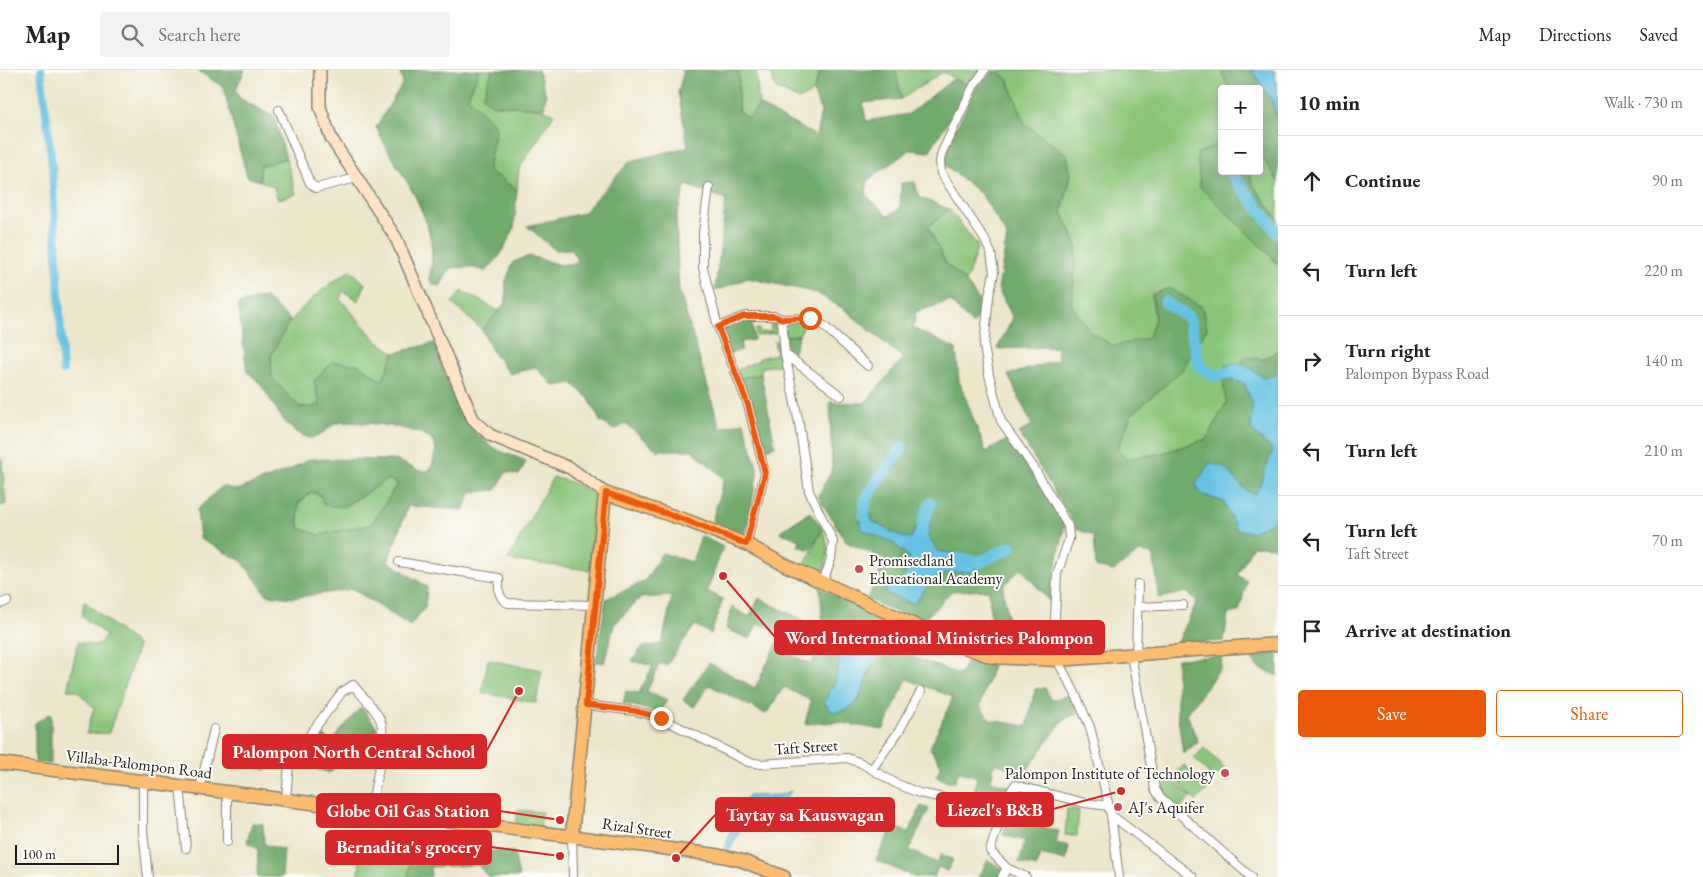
<!DOCTYPE html>
<html lang="en">
<head>
<meta charset="utf-8">
<style>
	body { margin:0; font-family:"EB Garamond",serif; background:#f2f2f2; color:#222 }
	.controls { position:absolute; right:15px; top:15px; display:grid; overflow:hidden; border-radius:5px; box-shadow:0 2px 12px #0003 }
	.controls button { width:45px; height:45px; display:grid; place-items:center; padding:0; border:0; border-bottom:1px solid #e0e0e0; background:#fff; color:#222; font:25px sans-serif }
	.scale { position:absolute; left:15px; bottom:12px; width:104px; box-sizing:border-box; padding-left:5px; border:2px solid #1c1c1c; border-top:0; font-size:14px; line-height:18px; white-space:nowrap; color:#1c1c1c; -webkit-text-stroke:4px #fdfcf7; paint-order:stroke }
	.stop { position:absolute; width:15px; height:15px; margin:-11px; border:4px solid #ea580c; border-radius:50%; background:#fff }
	.stop.end { background:#ea580c; border-color:#fff; box-shadow:0 1px 5px #0008 }
	.list { margin:0; padding:0; list-style:none }
	h2 { display:flex; justify-content:space-between; align-items:center; height:65px; margin:0; padding:0 20px; font-size:21px }
	h2 small { font-size:16px; font-weight:400; color:#767676 }
	.list li { display:grid; grid-template-columns:32px 1fr auto; gap:15px; align-items:center; box-sizing:border-box; height:90px; padding:0 20px; border-top:1px solid #e0e0e0 }
	.list b { display:block; font-size:19px; white-space:nowrap }
	.list p { margin:0; font-size:16px; white-space:nowrap; color:#767676 }
	.list em { font-size:16px; font-style:normal; color:#767676 }
	.actions { display:flex; gap:10px; padding:15px 20px }
	.actions a { flex:1; padding:11px 0; border:1px solid #ea580c; border-radius:5px; text-align:center; font-size:18px; color:#ea580c }
	.actions .main { background:#ea580c; color:#fff }
	.icon { flex:none; width:28px; height:28px; fill:none; stroke:currentColor; stroke-width:2; stroke-linecap:round; stroke-linejoin:round }
	.map { position:relative; flex:none; width:1278px; height:807px; overflow:hidden }
	header { display:flex; align-items:center; gap:30px; box-sizing:border-box; height:70px; padding:0 25px; background:#fff; border-bottom:1px solid #e0e0e0 }
	header strong { font-size:24px }
	nav { display:flex; gap:28px; margin-inline-start:auto; font-size:18px }
	.search { width:350px; height:45px; background:#f2f2f2; display:flex; align-items:center; gap:12px; box-sizing:border-box; padding:0 18px; border-radius:5px; color:#767676; font-size:19px }
	main { display:flex }
	aside { flex:1; background:#fff }
	.map>svg:first-child { display:block }
</style>
</head>
<body>
<header>
<strong>Map</strong>
<div class="search"><svg class="icon" aria-label="search" viewBox="0 0 24 24"><circle cx="10" cy="10" r="6"/><path d="M15 15l6 6"/></svg>Search here</div>
<nav><a>Map</a><a>Directions</a><a>Saved</a></nav>
</header>
<main>
<div class="map">
<svg width="1278" height="807" viewBox="0 0 1278 807">
	<rect width="100%" height="100%" fill="#fdfcf7"/>
	<filter id="ink" filterUnits="userSpaceOnUse"><feTurbulence type="fractalNoise" baseFrequency=".02" numOctaves="2"/><feDisplacementMap in="SourceGraphic" scale="10" xChannelSelector="R" yChannelSelector="G"/><feConvolveMatrix kernelMatrix="1 2 1 2 8 2 1 2 1" color-interpolation-filters="sRGB"/></filter>
	<filter id="wash" filterUnits="userSpaceOnUse"><feTurbulence type="fractalNoise" baseFrequency=".0096" numOctaves="4" result="noise"/><feDisplacementMap in="SourceGraphic" scale="20" xChannelSelector="R" yChannelSelector="G"/><feGaussianBlur stdDeviation="1.12" result="paint"/><feColorMatrix in="noise" values="0 0 0 0 0 0 0 0 0 0 0 0 0 0 0 0 0 1.4 0 .05"/><feComposite in="paint" operator="in"/></filter>
	<g filter="url(#wash)">
		<rect width="100%" height="100%" fill="#ece6ca"/>
		<path fill="#8ac57a" stroke="#53704b" d="M479,0H492L483,27C506,43 531,31 554,44L519,99L517,120L488,100L496,57L468,27Z
			M756,0L759,35L748,49L738,41L739,1Z
			M770,0H821L813,22L799,30L775,18Z
			M896,0H981L970,16L943,2L901,29Z
			M998,0H1221L1229,19H1222V74L1197,84L1278,196V281L1264,289L1245,287L1242,293L1226,295L1223,309L1226,333L1207,369L1162,383L1127,389L1117,380L1131,345L1182,300L1207,258L1202,237L1152,226L1155,249L1148,268L1113,277L1090,262L1072,235L1077,176L1062,142L1071,105L1067,85L1025,54L1008,9Z
			M1259,82L1278,111V149L1253,115L1248,101H1259Z
			M286,88L296,124L278,129L273,116L260,111V96Z
			M949,139L978,176L966,212L946,194L928,157Z
			M351,200L365,214L359,231L343,221L340,229L376,270L394,283L383,312L358,294L320,336L299,337L272,308C271,302 270,292 272,285C282,251 321,218 351,200Z
			M462,221L499,241L482,260L452,233Z
			M774,249L776,263L756,266V259H759V262H771L770,252H759V250Z
			M807,250L799,265L785,266L784,252Z
			M774,271H777L781,295L762,297L761,304L739,308L737,300L759,290V288L776,284Z
			M0,389L2,390L6,434L0,436Z
			M553,407C571,412 587,416 598,431L590,500L508,490Z
			M388,409L398,414L372,454L319,465L299,458L298,434L312,422L343,437Z
			M823,459C830,477 829,487 822,505L804,496Z
			M84,531L138,576L109,663L86,664L94,638L76,620H67L78,572L97,576L106,565L82,546Z
			M488,590L542,600L536,633L482,623Z
			M1204,678L1225,698L1214,709L1194,688Z
			M1184,695L1208,719L1196,731L1172,707Z
			M1170,709L1191,727L1180,739L1160,721Z
			M1067,739L1079,740L1077,766L1065,765Z
			M517,740L542,742L540,760L516,758Z
			M360,779H413L412,807H359Z"/>
		<path fill="#6faa6a" stroke="#466343" fill-rule="evenodd" d="M197,0H245L236,19L239,28L274,47L286,88L260,96V111L247,107L223,17Z
			M399,0H479L468,27L496,57L488,100L517,120L514,159L499,187L486,201L470,197L451,198L440,216L434,215L429,209C444,151 398,105 376,57L403,13Z
			M492,0H538L546,25L544,38L494,35L483,27Z
			M682,0H737L739,1L738,41L748,48L759,35L816,66L821,41L813,22L821,0H896L901,29L863,33L866,51L909,44L953,9L970,16L929,82L910,80L868,110L866,125L888,146L900,138L901,113L915,112L919,127L949,139L928,157L946,194L966,212L982,235L973,255L950,231L916,242L913,258L956,279L959,311L986,382L1009,369L1065,455L1053,510L1050,532L1021,498L1003,517L1010,563L991,558L989,520L952,521L921,553L867,529L886,490L846,472L818,426L832,400L830,332L865,333L903,288L844,239L817,223L748,208L715,221L726,129L686,115L676,148L679,220L720,358L744,352L758,401L748,452L743,465L712,452L724,408L692,380H657L626,354L614,360L600,351L589,329L572,313L554,316L535,297L510,304L494,284L482,260L506,232V211L513,192L529,186L561,195L579,192L570,179L555,180L527,156L583,143L630,91L688,77L678,22L683,4ZM871,417L875,420L869,438L872,451L901,468H911L926,437L928,466L937,481L974,487L935,506L913,534L886,523L892,514L898,515L905,505L908,486L892,472L862,459L861,442Z
			M995,0L1008,9L1025,54L1067,85L1071,105L1062,142L1077,176L1072,235L1090,262L1114,276L1148,268L1155,249L1152,225L1169,218L1202,237L1207,258L1182,300L1131,345L1117,380L1127,389L1162,383L1207,369L1226,333L1223,309L1244,313L1252,333L1251,360L1274,380L1256,424L1246,421L1224,397L1201,424L1224,432L1237,459L1252,462L1274,451H1278V477L1253,476L1237,505L1247,511L1239,542L1228,544L1224,571L1177,574L1197,531L1187,522L1159,528L1153,484L1139,482L1114,501L1096,497L1094,466L1077,459L1019,363L1032,355L1008,305L1058,290L1057,277L997,279L1013,248L998,219L1007,166L982,125L944,94L953,64L977,16Z
			M1221,0H1252L1274,33L1278,50V111L1259,82V19H1229Z
			M1220,73L1222,101H1248L1253,115L1278,149V196L1274,189L1200,117L1197,84Z
			M265,227L290,250L271,286L272,308L299,337L320,336L314,311L332,292L358,294L382,311L394,283L434,273C448,310 459,360 498,380C506,384 517,387 526,391L519,405L506,402L496,420L471,422L463,440L408,436L388,491L427,517L425,538L410,556L353,519L292,528L267,525L242,491L200,469L197,440L222,416L237,420L290,400L309,389L396,390L420,401H428L432,396L436,379C434,375 432,369 428,367C415,357 354,350 338,353C327,355 319,375 301,365C275,351 271,318 247,302L238,234ZM388,409L397,414L372,454L319,465L299,458L298,433L312,422L321,425L323,435L343,437Z
			M741,251H752L754,270L740,272L742,280L729,284L722,261Z
			M799,265L793,285L787,282L785,266Z
			M1278,281V305L1263,307L1242,293L1245,287L1264,289Z
			M761,304L775,376L762,380L739,308Z
			M810,442L823,459L810,480L798,476L800,470L779,462Z
			M701,466L723,477L707,521L723,529L711,564L695,555L666,596L660,593L647,621L667,630L660,643L623,633L626,621L639,623L653,596L632,591L642,577L662,574L672,526L640,528L614,555L604,593L596,592L606,529L645,511L662,483L692,492Z
			M820,518L909,564L908,585L960,605L969,587L993,595L980,636L990,650L1027,656L1035,619L1045,618L1052,630L1070,625L1079,643L1063,650L1025,703L995,693L991,711L1012,717L1002,735L972,729L977,707L959,701L954,713L936,707L941,695L930,678L953,627L907,609L883,660L838,652L805,654L811,631L784,617L766,644L709,615L694,637L683,630L709,593L755,618L782,563L758,553L750,569L726,559L732,537L749,547L759,528L803,550L791,585L811,594L824,571ZM884,583L871,597L859,631L824,632L835,613Z
			M1278,582V606L1257,597L1249,584Z
			M1222,586L1221,597L1187,644L1198,672L1183,684L1177,640V589Z
			M361,637L377,658L372,672L360,670L330,703L317,699L322,688L308,677L318,663L332,671Z
			M51,643V694L35,692V653Z
			M235,677H257L270,690L267,700L230,690Z
			M921,736L929,739L909,780L937,793L941,784L953,790L947,801L938,797L934,807H913L876,790L893,756L909,763Z
			M1007,749L1059,761L1056,773L1069,776L1066,791L1040,785L1037,797L1019,793L1025,771L1003,765Z
			M252,753L263,754L264,774L284,780L282,807H257L258,779L247,772Z
			M447,779L514,782L519,807H488L478,795L430,797L431,807H408L411,787Z
			M988,790L1004,799L1000,807H978Z"/>
		<path fill="#66c2e4" stroke="#416f80" d="M1252,0H1274L1278,27V50L1273,33Z
			M1242,293L1263,307L1278,305V451H1274L1252,462L1236,459L1224,432L1201,424L1196,414L1210,393L1224,397L1246,421L1256,424L1273,380L1251,360L1252,333L1244,313L1223,309L1226,295Z
			M870,417L875,420L869,438L872,451L901,467L911,468L926,437L932,439L928,466L937,481L975,487V502C935,502 937,503 914,534L885,523L892,514L898,515L905,505L908,486L892,472L861,459V442Z
			M879,556L891,570C885,580 874,589 870,599C859,623 864,639 832,642L824,632L835,613L840,587L857,564Z
			M791,721L775,742C745,746 741,755 730,781L725,780L735,743L748,726L780,725Z"/>
		<g fill="none" stroke-linecap="round" stroke-linejoin="round">
			<path stroke="#66c2e4" stroke-width="8" d="M41,0L52,95L63,301"/>
			<path stroke="#66c2e4" stroke-width="12" d="M1229,101L1278,163
				M1165,232L1189,248L1199,296L1215,306L1239,300
				M864,445L866,428L902,377
				M923,454L930,434
				M957,489L980,492L1011,477"/>
		</g>
	</g>
	<g filter="url(#ink)">
		<g fill="none" stroke-linecap="round" stroke-linejoin="round">
			<defs>
				<path id="street" d="M985,0L974,15L942,82L940,91L941,103L985,170L991,183L994,203L989,226L984,276L989,305L1001,351L1034,398L1068,456L1069,469L1057,504L1054,569L1057,590L1074,621L1090,657L1111,745L1119,807
					M279,40L310,113L316,118L357,108
					M709,117L703,163V198L718,257L748,335L765,403L746,474
					M782,249L785,284L799,354L809,421L833,471L831,489L823,512
					M718,257L745,246H774L782,249L811,248L824,256L868,296
					M785,284L841,326
					M399,492L499,508C499,518 497,528 508,533L595,535
					M0,534L7,531
					M1138,537L1183,535
					M1131,585L1155,719L1160,727L1251,807
					M1136,585L1138,514
					M585,635L635,641L661,648L748,692L761,694L847,688L861,693L895,713L919,723L1003,740L990,781L1007,798L1026,807
					M872,699L899,661L921,621
					M143,711V761L148,807
					M180,715L186,778
					M200,718L214,659
					M227,721V772
					M286,729L289,694L293,687L342,622L353,615C362,626 374,637 380,649C388,666 374,720 371,739
					M1003,740L1006,729L1015,715L1085,733L1109,736
					M1111,745L1193,807
					M572,765L573,807
					M1002,807L1007,798"/>
				<path id="secondary" d="M320,0V37L331,68L396,168L473,349L490,365L570,398L605,423"/>
				<path id="primary" d="M0,693L716,785L740,790L784,807
					M572,765L605,423L688,451L746,474L783,494L953,573L992,587L1057,590L1278,574"/>
			</defs>
			<use href="#street" stroke="#848173" stroke-width="10"/>
			<use href="#secondary" stroke="#848173" stroke-width="14"/>
			<use href="#primary" stroke="#848173" stroke-width="15"/>
			<use href="#street" stroke="#fff" stroke-width="8"/>
			<use href="#secondary" stroke="#fee4c5" stroke-width="11"/>
			<use href="#primary" stroke="#fdbc6f" stroke-width="12"/>
		</g>
	</g>
	<g fill="none" stroke-linecap="round" stroke-linejoin="round" filter="url(#ink)">
		<path stroke="#ea580c" stroke-width="6" d="M661,648L635,641L586,635L606,423L688,451L746,474L765,403L748,335L718,257L744,246H774L782,249L810,248"/>
	</g>
	<g fill="#d1495b" stroke="#fdfcf7" stroke-width="2">
		<circle cx="859" cy="499" r="5"/>
		<circle cx="1225" cy="703" r="5"/>
		<circle cx="1118" cy="737" r="5"/>
	</g>
	<g text-anchor="middle" dominant-baseline="central" stroke-width="4" stroke-linejoin="round" paint-order="stroke">
		<g font-size="16" fill="#1c1c1c" stroke="#fdfcf7" text-anchor="start">
			<text x="869" y="490">Promisedland<tspan x="869" dy="18">Educational Academy</tspan></text>
			<text x="1215" y="703" text-anchor="end">Palompon Institute of Technology</text>
			<text x="1128" y="737">AJ's Aquifer</text>
		</g>
		<g font-size="16" fill="#1c1c1c" stroke="#fdfcf7">
			<text transform="translate(806 677) rotate(-4)">Taft Street</text>
			<text transform="translate(139 694) rotate(7)">Villaba-Palompon Road</text>
			<text transform="translate(637 758) rotate(8)">Rizal Street</text>
		</g>
	</g>
	<path fill="none" stroke="#d62828" stroke-width="2" d="M723 506L775 567M519 621L486 682M1121 721L1053 739M560 750L500 741M676 788L716 744M560 786L491 777"/>
	<g fill="#d62828" stroke="#fdfcf7" stroke-width="2">
		<circle cx="723" cy="506" r="5"/>
		<circle cx="519" cy="621" r="5"/>
		<circle cx="1121" cy="721" r="5"/>
		<circle cx="560" cy="750" r="5"/>
		<circle cx="676" cy="788" r="5"/>
		<circle cx="560" cy="786" r="5"/>
	</g>
	<g fill="#d62828" stroke="#d62828" stroke-width="2">
		<rect x="775" y="551" width="329" height="33" rx="5"/>
		<rect x="223" y="665" width="263" height="33" rx="5"/>
		<rect x="937" y="723" width="116" height="33" rx="5"/>
		<rect x="317" y="724" width="183" height="33" rx="5"/>
		<rect x="716" y="728" width="178" height="33" rx="5"/>
		<rect x="326" y="761" width="165" height="33" rx="5"/>
	</g>
	<g font-size="18" text-anchor="middle" font-weight="bold" fill="#fff">
		<text x="939" y="574">Word International Ministries Palompon</text>
		<text x="354" y="688">Palompon North Central School</text>
		<text x="995" y="746">Liezel's B&amp;B</text>
		<text x="408" y="747">Globe Oil Gas Station</text>
		<text x="805" y="751">Taytay sa Kauswagan</text>
		<text x="409" y="783">Bernadita's grocery</text>
	</g>
</svg>
<div class="controls">
<button>+</button>
<button>−</button>
</div>
<div class="scale">100 m</div>
<div class="stop" style="left:810px;top:248px"></div>
<div class="stop end" style="left:661px;top:648px"></div>
</div>
<aside>
<h2>10 min<small>Walk · 730 m</small></h2>
<ul class="list">
<li><svg class="icon" aria-label="ahead" viewBox="0 0 24 24"><path d="M12 20V5M6 11l6-6 6 6"/></svg><div><b>Continue</b></div><em>90 m</em></li>
<li><svg class="icon" aria-label="left" viewBox="0 0 24 24"><path d="M17 20v-9H6M10 6l-5 5 5 5"/></svg><div><b>Turn left</b></div><em>220 m</em></li>
<li><svg class="icon" aria-label="right" viewBox="0 0 24 24"><path d="M7 20v-9h11M14 6l5 5-5 5"/></svg><div><b>Turn right</b><p>Palompon Bypass Road</p></div><em>140 m</em></li>
<li><svg class="icon" aria-label="left" viewBox="0 0 24 24"><path d="M17 20v-9H6M10 6l-5 5 5 5"/></svg><div><b>Turn left</b></div><em>210 m</em></li>
<li><svg class="icon" aria-label="left" viewBox="0 0 24 24"><path d="M17 20v-9H6M10 6l-5 5 5 5"/></svg><div><b>Turn left</b><p>Taft Street</p></div><em>70 m</em></li>
<li><svg class="icon" aria-label="arrive" viewBox="0 0 24 24"><path d="M6 21V4h12l-3 4 3 4H6"/></svg><div><b>Arrive at destination</b></div></li>
</ul>
<div class="actions"><a class="main">Save</a><a>Share</a></div>
</aside>
</main>
</body>
</html>
